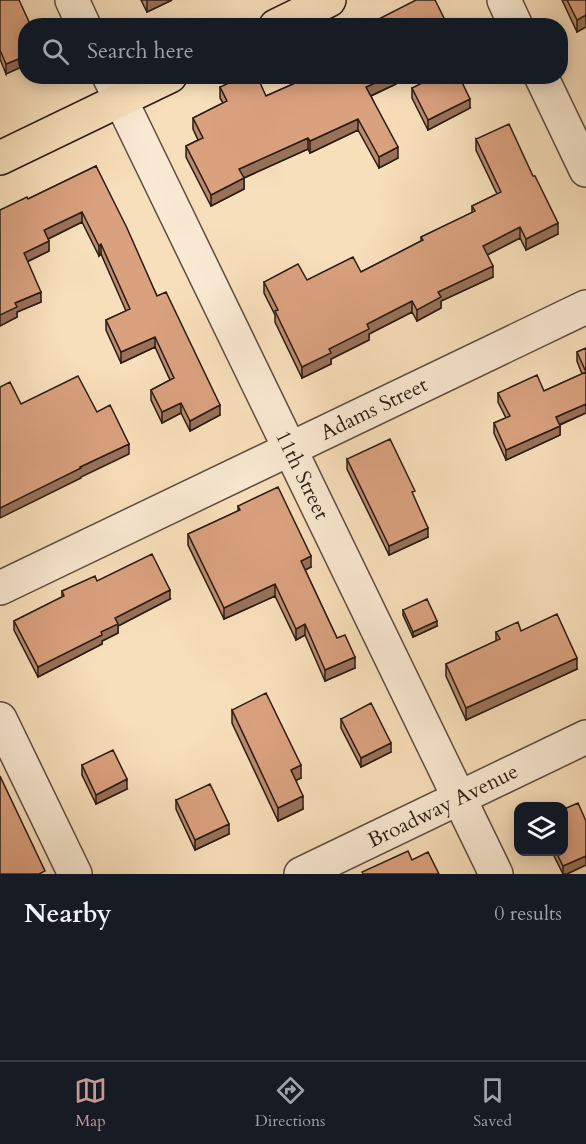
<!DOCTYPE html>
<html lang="en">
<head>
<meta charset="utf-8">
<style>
	body { margin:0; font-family:Cardo,serif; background:#20242c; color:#f1f3f6 }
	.controls { position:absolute; right:18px; bottom:18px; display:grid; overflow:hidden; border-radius:12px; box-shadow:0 3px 15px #0003 }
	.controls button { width:54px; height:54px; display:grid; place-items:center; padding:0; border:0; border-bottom:2px solid #363941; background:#171b24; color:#f1f3f6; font:30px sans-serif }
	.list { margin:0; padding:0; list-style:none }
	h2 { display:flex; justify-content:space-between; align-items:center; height:78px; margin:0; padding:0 24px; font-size:26px }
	h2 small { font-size:20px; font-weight:400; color:#9ea1a6 }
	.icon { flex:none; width:33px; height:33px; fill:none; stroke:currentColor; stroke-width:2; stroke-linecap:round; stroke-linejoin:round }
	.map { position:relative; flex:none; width:586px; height:874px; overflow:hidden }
	.search { position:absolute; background:#171b24; box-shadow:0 3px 15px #0003; left:18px; right:18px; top:18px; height:66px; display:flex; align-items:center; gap:15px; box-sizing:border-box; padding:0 21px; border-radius:24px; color:#9ea1a6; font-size:22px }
	.sheet { height:186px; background:#171b24 }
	nav { display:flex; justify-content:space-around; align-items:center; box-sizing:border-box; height:84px; border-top:2px solid #363941; background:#171b24; font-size:16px; color:#9ea1a6 }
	nav a { display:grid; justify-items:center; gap:3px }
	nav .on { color:#c59692 }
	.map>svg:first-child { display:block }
</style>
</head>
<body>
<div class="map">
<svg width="586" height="874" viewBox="0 0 586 874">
	<rect width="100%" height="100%" fill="#f8dfbb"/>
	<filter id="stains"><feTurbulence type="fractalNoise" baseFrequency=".00333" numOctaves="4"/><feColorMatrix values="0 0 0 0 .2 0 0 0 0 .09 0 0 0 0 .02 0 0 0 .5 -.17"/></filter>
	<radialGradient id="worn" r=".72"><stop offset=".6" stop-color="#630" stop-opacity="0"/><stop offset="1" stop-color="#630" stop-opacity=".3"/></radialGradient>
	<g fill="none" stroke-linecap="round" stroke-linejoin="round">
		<defs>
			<path id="minor" d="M72,0L84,26
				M504,0L516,26
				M109,76L496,874
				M541,76L586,170
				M0,588L586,307
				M0,719L75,874
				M301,874L586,737"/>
			<path id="major" d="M276,26L329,0
				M0,158L170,76"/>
		</defs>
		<use href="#minor" stroke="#5e4d3e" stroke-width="36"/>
		<use href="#major" stroke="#2a1c14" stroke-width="36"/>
		<use href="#minor" stroke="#faead3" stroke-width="33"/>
		<use href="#major" stroke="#f8dfbb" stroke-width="33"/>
	</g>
	<path fill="#bb8a6d" stroke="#2a1c14" stroke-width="1.5" d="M0,0H19L6,74L0,59Z
		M141,0H172L147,12Z
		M562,0H586V27L577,32Z
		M301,76H396V84L371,96L398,158L379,168L358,130L310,153L308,149L244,178V189L211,206L186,157V146L198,140L193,129V118L223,103L220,98V87L266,96L302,80Z
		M412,88L470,108L428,130L412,98Z
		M476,139L558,234L526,250L520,238L487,255L493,277L441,301V308L417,321L412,312L369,334V340L331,359V364L302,378L275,322V315L264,293V282L307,280L361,272L421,241V237L472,213V206L497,194L476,150Z
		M96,166L157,296L220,415L190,431L181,413L162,423L151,400V390L170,380L155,347L121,363L106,330V320L126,311L101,254L99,256L82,222L48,239L49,251L27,262L41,302L17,312V317L0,326V210L28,199Z
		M586,348V413L560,425V435L506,460L494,433V423L506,418L498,402V393L544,391L582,374L577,361V352Z
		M347,459L428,537L389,555L347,469Z
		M238,506L311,567L305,570L337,638L355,668L325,681L305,635L296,640L275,596L224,619L188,545V534L238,511Z
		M97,581L170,599L118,626V633L102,641V644L38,677L14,630V621L62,597V591Z
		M403,610L437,626L413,637L403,615Z
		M521,631L577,669L466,720L446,676V664L496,641V632Z
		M232,710L301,778L296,780L303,809L278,821L232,723Z
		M341,719L391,752L361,767L341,728Z
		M82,765L127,789L96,804L82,775Z
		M176,800L229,834L195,850L176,809Z
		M552,852H564L586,865L567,874H563Z"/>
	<path fill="#997159" stroke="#2a1c14" stroke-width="1.5" d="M147,0H172L147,12Z
		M586,15V27L577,32V20Z
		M26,56V65L6,74V64Z
		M390,76H396V84L366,98V87Z
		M470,99V108L428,130V120Z
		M358,119V130L310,153V141Z
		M308,138V149L239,180V169Z
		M398,147V158L379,168V157Z
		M244,178V189L211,206V195Z
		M82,212V222L44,241V230Z
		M558,223V234L526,250V239Z
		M520,227V238L483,257V246Z
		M49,241V251L24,263V253Z
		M101,244V254L99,256V246Z
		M493,266V277L441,301V308L417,321V310L438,292Z
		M41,292V302L17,312V317L0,326V315L15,303Z
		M412,301V312L369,334V340L331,359V364L302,378V367L367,324Z
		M155,337V347L121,363V352Z
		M181,403V413L162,423V412Z
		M586,404V413L556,426V417Z
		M220,405V415L190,431V421Z
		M560,426V435L506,460V450Z
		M129,444V454L81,477V478L0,518V508L80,467Z
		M428,528V537L389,555V546Z
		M311,556V567L301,572V561Z
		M275,584V596L224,619V608Z
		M170,590V599L118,626V633L102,641V644L38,677V667L101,632L115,618Z
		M437,621V626L413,637V632Z
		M305,624V635L296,640V629Z
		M355,657V668L325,681V670Z
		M577,658V669L466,720V708Z
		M391,743V752L361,767V758Z
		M301,765V778L291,783V770Z
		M127,779V789L96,804V795Z
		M303,796V809L278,821V808Z
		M229,824V834L195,850V840Z
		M586,856V865L567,874H563V866Z"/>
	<path fill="#daa17f" stroke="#2a1c14" stroke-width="1.5" d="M0,0H19L31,26H26V56L6,64L0,50Z
		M416,0H435L447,24L444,26H359L372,20L373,22Z
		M567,0H586V15L577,20Z
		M244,76H257L266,96L307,78L306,76H390L366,87L398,147L379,157L358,119L310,141L308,138L239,169L244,178L211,195L186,146L203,138L193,118L227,101L220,87Z
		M436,76H459L470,99L428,120L412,88Z
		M509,124L533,176H535L558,223L526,239L520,227L483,246L493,266L438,292L441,297L417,310L412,301L367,324L369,329L329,349L331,353L302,367L275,311L278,310L264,282L298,264L307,280L353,257L361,272L423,240L421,237L475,211L472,206L501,192L476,139Z
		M96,166L127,228L157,296L166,292L220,405L190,421L181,403L162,412L151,390L174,378L155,337L121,352L106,320L130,309L101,244L99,246L82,212L44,230L49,241L24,253L41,292L15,303L17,307L0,315V210L27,197L28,199Z
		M586,348V404L556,417L560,426L506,450L494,423L510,416L498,393L537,375L544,391L586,372L577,352Z
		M78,376L97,412L110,405L129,444L80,467L81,468L0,508V387L10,382L21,404Z
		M390,439L415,491L412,492L428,528L389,546L347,459Z
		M278,487L311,556L301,561L337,638L345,635L355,657L325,670L305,624L296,629L275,584L224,608L188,534L240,510L238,506Z
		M152,554L170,590L115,618L118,624L101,632L102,635L38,667L14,621L64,596L62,591L95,576L97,581Z
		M427,599L437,621L413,632L403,610Z
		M557,614L577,658L466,708L446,664L500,639L496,632L518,622L521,631Z
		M266,693L301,765L291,770L303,796L278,808L232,710Z
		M371,703L391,743L361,758L341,719Z
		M113,750L127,779L96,795L82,765Z
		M0,776L45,871L39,874H0Z
		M210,784L229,824L195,840L176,800Z
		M578,803L586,821V856L563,866L556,852H564V809Z
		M408,851L412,860L428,852L439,874H363L362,872Z"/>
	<g text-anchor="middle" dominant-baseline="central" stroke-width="4.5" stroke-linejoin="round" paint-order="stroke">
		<g font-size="21" fill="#2a1c14" stroke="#faead3">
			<text transform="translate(374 409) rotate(-26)">Adams Street</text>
			<text transform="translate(302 475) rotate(64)">11th Street</text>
			<text transform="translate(443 806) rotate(-26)">Broadway Avenue</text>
		</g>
	</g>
	<rect width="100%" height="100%" filter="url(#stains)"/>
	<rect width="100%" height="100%" fill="url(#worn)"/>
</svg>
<div class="controls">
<button><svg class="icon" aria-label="layers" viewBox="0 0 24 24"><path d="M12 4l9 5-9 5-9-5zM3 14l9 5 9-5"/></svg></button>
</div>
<div class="search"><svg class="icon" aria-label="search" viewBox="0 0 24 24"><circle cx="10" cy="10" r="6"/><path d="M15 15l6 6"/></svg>Search here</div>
</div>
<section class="sheet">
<h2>Nearby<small>0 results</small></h2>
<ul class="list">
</ul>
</section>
<nav>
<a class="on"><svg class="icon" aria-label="map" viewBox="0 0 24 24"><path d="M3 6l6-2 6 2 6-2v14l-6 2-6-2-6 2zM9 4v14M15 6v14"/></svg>Map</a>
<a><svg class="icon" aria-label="directions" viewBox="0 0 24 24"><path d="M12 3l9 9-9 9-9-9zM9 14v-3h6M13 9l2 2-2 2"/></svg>Directions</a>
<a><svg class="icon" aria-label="saved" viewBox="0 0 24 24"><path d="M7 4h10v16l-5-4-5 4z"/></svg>Saved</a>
</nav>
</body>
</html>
